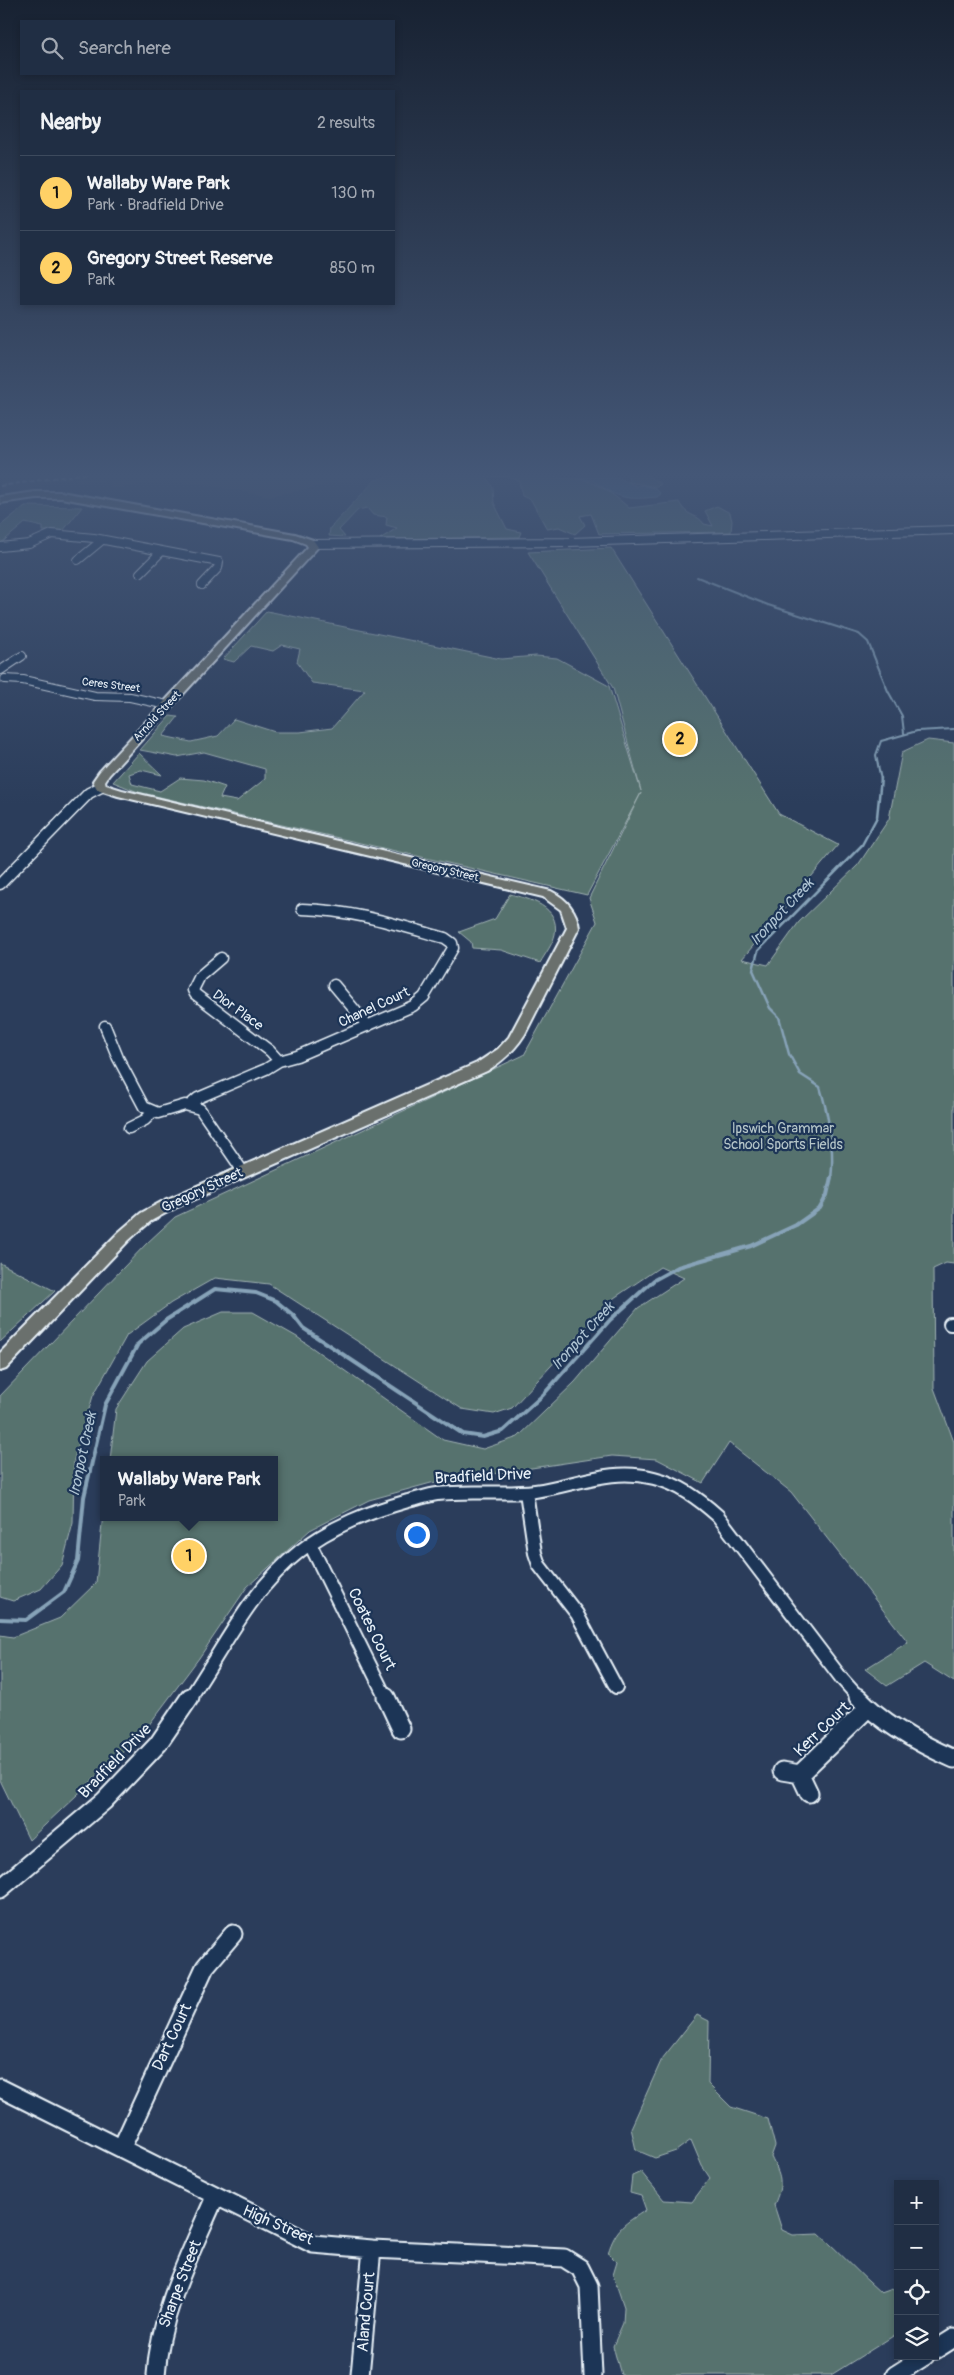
<!DOCTYPE html>
<html lang="en">
<head>
<meta charset="utf-8">
<style>
	body { margin:0; font-family:Pangolin,sans-serif; background:#2d3a4f; color:#f1f3f6 }
	.controls { position:absolute; right:15px; bottom:15px; display:grid; overflow:hidden; border-radius:0px; box-shadow:0 2px 8px #0003 }
	.controls button { width:45px; height:45px; display:grid; place-items:center; padding:0; border:0; border-bottom:1px solid #3d4a5d; background:#202e44; color:#f1f3f6; font:25px sans-serif }
	.you { position:absolute; left:416px; top:1534px; width:18px; height:18px; margin:-12px; border:4px solid #fff; border-radius:50%; background:#1a73e8; box-shadow:0 0 0 8px #1a73e833 }
	.badge { display:grid; place-items:center; width:32px; height:32px; border-radius:50%; background:#ffd166; color:#111; font-size:16px; font-weight:700 }
	.pin { position:absolute; translate:-50% -50%; border:2px solid #fff; box-shadow:0 1px 5px #0006 }
	.popup { position:absolute; left:100px; top:1456px; width:178px; height:65px; box-sizing:border-box; display:grid; place-content:center; border-radius:0px; background:#202e44; filter:drop-shadow(0 1px 4px #0005); font-size:16px; white-space:nowrap; color:#a2a8b2 }
	.popup b { font-size:19px; color:#f1f3f6 }
	.popup::after { content:''; position:absolute; left:50%; top:100%; margin-left:-10px; border:10px solid transparent; border-top-color:#202e44 }
	.list { margin:0; padding:0; list-style:none }
	h2 { display:flex; justify-content:space-between; align-items:center; height:65px; margin:0; padding:0 20px; font-size:21px }
	h2 small { font-size:16px; font-weight:400; color:#a2a8b2 }
	.list li { display:grid; grid-template-columns:32px 1fr auto; gap:15px; align-items:center; box-sizing:border-box; height:75px; padding:0 20px; border-top:1px solid #3d4a5d }
	.list b { display:block; font-size:19px; white-space:nowrap }
	.list p { margin:0; font-size:16px; white-space:nowrap; color:#a2a8b2 }
	.list em { font-size:16px; font-style:normal; color:#a2a8b2 }
	.icon { flex:none; width:28px; height:28px; fill:none; stroke:currentColor; stroke-width:2; stroke-linecap:round; stroke-linejoin:round }
	.map { position:relative; flex:none; width:954px; height:2375px; overflow:hidden }
	.search { position:absolute; background:#202e44; box-shadow:0 2px 8px #0003; left:20px; top:20px; width:375px; height:55px; display:flex; align-items:center; gap:12px; box-sizing:border-box; padding:0 18px; border-radius:0px; color:#a2a8b2; font-size:19px }
	.panel { position:absolute; background:#202e44; box-shadow:0 2px 8px #0003; left:20px; top:90px; width:375px; height:215px; border-radius:0px }
	.map>svg:first-child { display:block }
</style>
</head>
<body>
<div class="map">
<svg width="954" height="2375" viewBox="0 0 954 2375">
	<rect width="100%" height="100%" fill="#2b3d5b"/>
	<filter id="ink" filterUnits="userSpaceOnUse"><feTurbulence type="fractalNoise" baseFrequency=".02" numOctaves="2"/><feDisplacementMap in="SourceGraphic" scale="10" xChannelSelector="R" yChannelSelector="G"/><feConvolveMatrix kernelMatrix="1 2 1 2 8 2 1 2 1" color-interpolation-filters="sRGB"/></filter>
	<g filter="url(#ink)">
		<path fill="#3b4760" d="M14,473H391L270,496L200,484L165,482L112,489L109,481L78,482L75,478L42,484V487L34,488V491L0,496V475Z"/>
		<path fill="#57726e" stroke="#a0b2b3" d="M403,473H552L550,474C562,481 572,477 585,480C601,485 617,497 629,508L679,502C687,518 697,513 704,524L713,526L705,511L717,506L730,513L732,521L731,532L599,534L591,514L580,516L585,525L575,534L559,527L547,529L531,500L522,496L519,481L510,477L486,476L493,488L494,503L507,529L521,532L519,537L380,539L397,528L386,525L387,517L373,515L367,508L358,510L339,530L345,537L329,536L330,528L375,480Z
			M627,473H647L649,477L661,484L656,487L629,482Z
			M25,506L82,507L63,531H43V527L25,523L0,544V526Z
			M611,548L779,814L838,845L742,959L768,965L799,922L858,865L889,819L902,752L928,740L954,743V1264L946,1263L933,1269L934,1388L954,1442V1682L924,1663L887,1686L865,1669L908,1642L791,1492L729,1443L703,1483L657,1459L612,1456L431,1483L369,1500L310,1530L247,1587L199,1658L142,1734L29,1840L0,1780V1635L13,1637L60,1618L96,1583L104,1504V1517H274V1460H110L116,1409L147,1361L183,1329L223,1312H253L297,1337L443,1440L483,1449L518,1437L575,1382L638,1308L684,1278L660,1267L614,1298L512,1408L494,1414L462,1409L269,1284L215,1278L171,1303L127,1335L93,1396L74,1460L73,1523L62,1565L41,1589L13,1601L0,1597V1396L147,1243L175,1217L524,1055L597,922L589,898L641,793L587,895L138,792L113,782L139,753L162,775L141,770L129,774L132,784L160,791L180,778L204,780L225,787L220,798L237,801L265,779V769L204,752L177,757L140,750L170,716L178,717L163,736L191,742L218,736L234,719L275,732H300L332,728L365,690L312,683L297,662L300,649L282,645L273,651L251,646L234,662L223,659L267,611L501,659L536,656L557,658L609,686L641,791L613,688L528,552Z
			M510,894C529,899 560,906 555,934C553,944 545,954 540,963L501,950L472,948L471,942L459,932L495,919Z
			M0,1263L55,1291L0,1342Z
			M697,2015L709,2021L708,2084L731,2107L768,2119L775,2146L771,2157C781,2178 784,2182 774,2205L782,2230L793,2235L819,2234C841,2253 859,2274 881,2293L898,2287V2333L831,2375H621L613,2346L623,2323L624,2307L613,2275L617,2262L608,2253C616,2228 624,2224 646,2210L641,2196L630,2193L632,2176L641,2172L664,2200L692,2202L710,2178L702,2166L691,2140L676,2151L655,2158L636,2150L631,2128L662,2059Z"/>
		<path fill="#466f8e" stroke="#87a3b8" d="M589,476L619,478L636,486L642,485L655,488L661,494L657,497C628,500 618,499 595,482C591,479 581,479 576,478Z"/>
		<g fill="none" stroke-linecap="round" stroke-linejoin="round">
			<path stroke="#87a3b8" stroke-width="2" d="M697,577L768,605L859,634L868,642L888,691L902,716L904,733
				M881,780L876,755L881,741L917,731L954,729"/>
			<path stroke="#87a3b8" stroke-width="2.5" d="M831,1179C835,1147 829,1117 820,1087L800,1074L789,1054L779,1017L770,1008L753,970L758,951L862,845L877,817L881,778"/>
			<path stroke="#87a3b8" stroke-width="4" d="M0,1619L26,1620L64,1592L78,1561L84,1497L105,1405L138,1344L166,1320L215,1289L256,1293L276,1301L293,1315L303,1328L463,1434L483,1437L503,1431L543,1395L610,1320L654,1280L678,1267L751,1246L796,1225L820,1208L827,1195L831,1177"/>
			<defs>
				<path id="minor-far3" d="M312,544L570,542L954,530
					M0,547L29,544L52,534L94,538L219,562L218,568L202,585
					M78,560L101,541
					M140,573L161,552
					M1,670L22,656
					M5,679L23,680L95,696L130,697L167,705"/>
				<path id="minor-far2" d="M0,884L89,793L101,787
					M221,958L200,976L193,990L195,994L270,1051L279,1061
					M334,985L368,1026
					M105,1026L118,1058L144,1107L158,1113L185,1105L200,1109L242,1170
					M190,1105L198,1098L266,1069L279,1061L297,1056L413,1006L424,997L453,948L452,943L445,938C398,925 352,910 302,909
					M129,1128L145,1120L153,1112"/>
				<path id="minor-far1" d="M950,1324H954
					M526,1492L535,1553L539,1565L577,1614L616,1687
					M310,1544L386,1698
					M190,1698C224,1648 250,1590 300,1551C332,1526 369,1512 408,1501C418,1499 428,1495 437,1494C470,1490 503,1495 535,1491C578,1485 610,1467 654,1478C679,1484 699,1499 718,1516L842,1679L859,1698"/>
				<path id="minor" d="M386,1697L401,1729
					M858,1697C884,1725 920,1744 954,1759
					M782,1771L800,1774L809,1793
					M800,1774L868,1708
					M0,1889L104,1801L158,1744L190,1697
					M0,2088L313,2244L372,2249L564,2258L580,2268L589,2286L593,2375
					M122,2147L205,1967L233,1934
					M935,2350L954,2338
					M156,2375C160,2311 190,2255 215,2197
					M360,2375L372,2249
					M895,2375L925,2356"/>
				<path id="major" d="M36,492H61L295,534L313,540L318,547L109,775L105,781L106,785L122,790L551,891C567,899 577,911 579,928L525,1034C515,1050 503,1061 487,1071L175,1208L151,1221L129,1240L6,1369L0,1371V1353L119,1232L141,1213L165,1200L477,1063L498,1049L509,1037L567,928L561,910L543,897L118,796L97,789L93,781L100,771L308,547L306,544L293,539L61,498H36L0,503V497Z"/>
			</defs>
			<use href="#minor-far3" stroke="#e8f1f8" stroke-width="10"/>
			<use href="#minor-far2" stroke="#e8f1f8" stroke-width="13"/>
			<use href="#minor-far1" stroke="#e8f1f8" stroke-width="16"/>
			<use href="#minor" stroke="#e8f1f8" stroke-width="21"/>
			<use href="#major" stroke="#e8f1f8" stroke-width="4"/>
			<use href="#minor-far3" stroke="#1d3557" stroke-width="8"/>
			<use href="#minor-far2" stroke="#1d3557" stroke-width="10"/>
			<use href="#minor-far1" stroke="#1d3557" stroke-width="12"/>
			<use href="#minor" stroke="#1d3557" stroke-width="17"/>
			<use href="#major" fill="#6b706d" fill-rule="evenodd"/>
			<path stroke="#e8f1f8" stroke-width="2" stroke-dasharray="5 2.5" stroke-linecap="butt" d="M0,486L88,473"/>
		</g>
	</g>
	<linearGradient id="sky" x2="0" y2="1"><stop stop-color="#182232"/><stop offset="0.59" stop-color="#445777"/><stop offset="1" stop-color="#445777" stop-opacity="0"/></linearGradient>
	<rect width="954" height="805" fill="url(#sky)"/>
	<g text-anchor="middle" dominant-baseline="central" stroke-width="4.5" stroke-linejoin="round" paint-order="stroke">
		<g font-size="11" fill="#e8f1f8" stroke="#1d3557">
			<text transform="translate(111 685) rotate(7)">Ceres Street</text>
			<text transform="translate(157 716) rotate(-47)">Arnold Street</text>
			<text transform="translate(445 870) rotate(13)">Gregory Street</text>
		</g>
		<g font-size="14" fill="#e8f1f8" stroke="#1d3557">
			<text transform="translate(374 1007) rotate(-25)">Chanel Court</text>
			<text transform="translate(238 1010) rotate(36)">Dior Place</text>
			<text transform="translate(202 1190) rotate(-25)">Gregory Street</text>
		</g>
		<g font-size="14" fill="#b5c5c8" stroke="#1d3557">
			<text x="783" y="1128">Ipswich Grammar<tspan x="783" dy="16">School Sports Fields</tspan></text>
		</g>
		<g font-size="15" font-style="italic" fill="#afc4d3" stroke="#1d3557">
			<text transform="translate(782 912) rotate(-47)">Ironpot Creek</text>
			<text transform="translate(583 1336) rotate(-48)">Ironpot Creek</text>
			<text transform="translate(83 1454) rotate(-78)">Ironpot Creek</text>
		</g>
		<g font-size="16" fill="#e8f1f8" stroke="#1d3557">
			<text transform="translate(483 1476) rotate(-3)">Bradfield Drive</text>
			<text transform="translate(372 1629) rotate(64)">Coates Court</text>
			<text transform="translate(822 1729) rotate(-44)">Kerr Court</text>
			<text transform="translate(115 1761) rotate(-46)">Bradfield Drive</text>
			<text transform="translate(172 2037) rotate(-65)">Dart Court</text>
			<text transform="translate(278 2225) rotate(24)">High Street</text>
			<text transform="translate(180 2284) rotate(-69)">Sharpe Street</text>
			<text transform="translate(366 2312) rotate(-85)">Aland Court</text>
		</g>
	</g>
</svg>
<div class="controls">
<button>+</button>
<button>−</button>
<button><svg class="icon" aria-label="locate" viewBox="0 0 24 24"><circle cx="12" cy="12" r="6"/><path d="M12 2v4M12 18v4M2 12h4M18 12h4"/></svg></button>
<button><svg class="icon" aria-label="layers" viewBox="0 0 24 24"><path d="M12 4l9 5-9 5-9-5zM3 14l9 5 9-5"/></svg></button>
</div>
<div class="you"></div>
<div class="pin badge" style="left:189px;top:1556px">1</div>
<div class="popup"><b>Wallaby Ware Park</b>Park</div>
<div class="pin badge" style="left:680px;top:739px">2</div>
<div class="search"><svg class="icon" aria-label="search" viewBox="0 0 24 24"><circle cx="10" cy="10" r="6"/><path d="M15 15l6 6"/></svg>Search here</div>
<section class="panel">
<h2>Nearby<small>2 results</small></h2>
<ul class="list">
<li><span class="badge">1</span><div><b>Wallaby Ware Park</b><p>Park · Bradfield Drive</p></div><em>130 m</em></li>
<li><span class="badge">2</span><div><b>Gregory Street Reserve</b><p>Park</p></div><em>850 m</em></li>
</ul>
</section>
</div>
</body>
</html>
